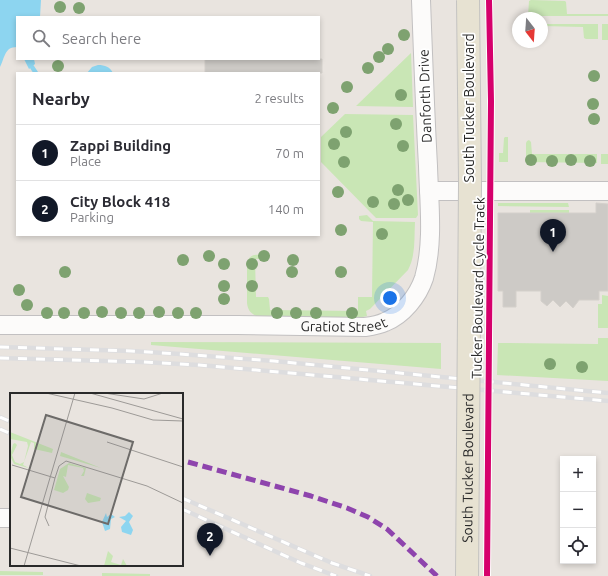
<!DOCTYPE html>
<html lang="en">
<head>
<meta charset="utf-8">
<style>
	body { margin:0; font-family:Ubuntu,sans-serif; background:#f2f2f3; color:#2b2b33 }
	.controls { position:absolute; right:12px; bottom:12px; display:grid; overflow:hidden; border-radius:0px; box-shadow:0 2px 6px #0003 }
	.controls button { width:36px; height:36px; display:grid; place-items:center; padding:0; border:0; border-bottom:1px solid #e1e1e2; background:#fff; color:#2b2b33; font:20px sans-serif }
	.compass { position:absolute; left:512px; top:12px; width:36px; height:36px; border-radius:50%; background:#fff; box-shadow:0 2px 6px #0003; rotate:163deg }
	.you { position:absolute; left:390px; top:298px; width:14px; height:14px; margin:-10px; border:3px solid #fff; border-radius:50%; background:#1a73e8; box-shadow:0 0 0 6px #1a73e833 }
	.badge { display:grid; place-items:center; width:26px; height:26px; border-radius:50%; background:#111827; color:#fff; font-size:13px; font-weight:700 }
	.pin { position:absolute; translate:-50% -33px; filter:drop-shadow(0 1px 2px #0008) }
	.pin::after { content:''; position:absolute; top:21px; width:14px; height:12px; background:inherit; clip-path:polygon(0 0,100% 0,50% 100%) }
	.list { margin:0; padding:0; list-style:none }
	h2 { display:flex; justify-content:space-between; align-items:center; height:52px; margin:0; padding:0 16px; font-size:17px }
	h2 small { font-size:13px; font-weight:400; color:#7c7c81 }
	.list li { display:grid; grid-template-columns:26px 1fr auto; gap:12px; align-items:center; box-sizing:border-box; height:56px; padding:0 16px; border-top:1px solid #e1e1e2 }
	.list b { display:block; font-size:15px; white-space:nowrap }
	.list p { margin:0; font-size:13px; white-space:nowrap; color:#7c7c81 }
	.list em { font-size:13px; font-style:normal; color:#7c7c81 }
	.icon { flex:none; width:22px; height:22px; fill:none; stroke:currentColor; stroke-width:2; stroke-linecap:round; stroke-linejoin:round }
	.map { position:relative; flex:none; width:608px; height:576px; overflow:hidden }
	.search { position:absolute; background:#fff; box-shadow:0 2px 6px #0003; left:16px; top:16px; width:304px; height:44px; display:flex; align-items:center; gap:10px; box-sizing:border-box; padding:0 14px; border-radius:0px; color:#7c7c81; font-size:15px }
	.panel { position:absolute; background:#fff; box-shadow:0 2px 6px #0003; left:16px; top:72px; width:304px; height:164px; border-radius:0px }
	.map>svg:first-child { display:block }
</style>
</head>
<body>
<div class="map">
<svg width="608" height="576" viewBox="0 0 608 576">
	<rect width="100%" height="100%" fill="#e9e4df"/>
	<path fill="#c9e6b5" d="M531,0L565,1L566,2L567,14H608V16H528L529,1Z
		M542,24H598V39H586L584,38L583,27L542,26Z
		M602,24H608V40H602Z
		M411,53L413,107L356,106Z
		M345,114L413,115L418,215L416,218H376L321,162V137Z
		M505,137H508V162H499V153H503L504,138Z
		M529,140L531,142L532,154H597V163L526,162V143L527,141Z
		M601,154H608V164H601Z
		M498,203H568L569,207L498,206Z
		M530,210H569V213H530Z
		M367,215L373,221L415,222C414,238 416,255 408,270L370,309L366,311L367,316L358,318L259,317C251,314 248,311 247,303V263C250,252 258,255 267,255L268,256L267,259H255L256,297H268L269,299L270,310L358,311V297H372L373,222L361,221L359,219V216Z
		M602,295L608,296V328H598V304H602Z
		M598,338H608V381L497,375L498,343L598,344Z
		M151,342L441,343V369L151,345Z
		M0,571L43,572V575H0Z
		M102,573L150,574V576H102Z"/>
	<path fill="#8dd5f0" d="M0,0H41L40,17H17V47C4,47 5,58 0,67Z
		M24,59H34L35,64L29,69Z
		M98,65C105,65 110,67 113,73H87L92,67Z"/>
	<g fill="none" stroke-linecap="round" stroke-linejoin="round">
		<path stroke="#8dd5f0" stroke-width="4.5" d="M32,67L36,73"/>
	</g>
	<path fill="#cdcac6" stroke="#d4d0cb" d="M205,59H322V73H205Z
		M596,203L608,204V291H599V300H579L573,308L566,301L560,307L553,300L547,306L541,301V291H516V307H503V291H498V213H596Z"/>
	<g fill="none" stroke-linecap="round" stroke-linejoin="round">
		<defs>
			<g id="minor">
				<path d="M429,191H608"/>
				<path id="s1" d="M0,325H237L365,327C372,326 379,325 385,322C403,315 418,296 424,278C434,243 429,202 428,166C425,111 423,55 421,0"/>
				<path d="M0,518H11"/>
			</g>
		</defs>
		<use href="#minor" stroke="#c2c0c1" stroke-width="20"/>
		<use href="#minor" stroke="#fcfbfa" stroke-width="18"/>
		<defs>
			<path id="rail" d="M0,347L131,351L180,354L274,361L608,393
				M0,358L142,362L199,365L608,401
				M0,417L11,422
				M0,429L11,434
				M182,498L332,563L370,576
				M182,509L301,563L336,576"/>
		</defs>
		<use href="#rail" stroke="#dddddf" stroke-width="4.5"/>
		<use href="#rail" stroke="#fff" stroke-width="3" stroke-dasharray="9" stroke-linecap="butt"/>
		<defs>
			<g id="major-bridge">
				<path id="s2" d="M467,576L470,183L468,0"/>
			</g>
		</defs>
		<use href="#major-bridge" stroke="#c4c3c1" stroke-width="24" stroke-linecap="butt"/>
		<use href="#major-bridge" stroke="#e7e2d2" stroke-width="22"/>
		<path stroke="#8e44ad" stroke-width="5" stroke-dasharray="10 5" stroke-linecap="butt" d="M188,462L311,496L347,508L368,517L387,529L437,576"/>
		<defs>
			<path id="cycleway" d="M487,576L491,101L489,0"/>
		</defs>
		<use href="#cycleway" stroke="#fff" stroke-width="8"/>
		<use href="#cycleway" stroke="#d6006c" stroke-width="6"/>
	</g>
	<g fill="#7ea270">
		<circle cx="60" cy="7" r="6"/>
		<circle cx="79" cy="8" r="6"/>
		<circle cx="404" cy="35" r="6"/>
		<circle cx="388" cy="49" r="6"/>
		<circle cx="379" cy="57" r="6"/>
		<circle cx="58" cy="66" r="6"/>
		<circle cx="368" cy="68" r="6"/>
		<circle cx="594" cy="76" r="6"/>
		<circle cx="347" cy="87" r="6"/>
		<circle cx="401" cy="95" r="6"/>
		<circle cx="593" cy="104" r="6"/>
		<circle cx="333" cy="108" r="6"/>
		<circle cx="594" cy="119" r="6"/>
		<circle cx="396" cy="124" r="6"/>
		<circle cx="346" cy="132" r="6"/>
		<circle cx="334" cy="144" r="6"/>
		<circle cx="403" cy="146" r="6"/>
		<circle cx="531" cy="160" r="6"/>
		<circle cx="571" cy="160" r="6"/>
		<circle cx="552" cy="161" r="6"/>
		<circle cx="590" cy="161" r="6"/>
		<circle cx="344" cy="162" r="6"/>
		<circle cx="398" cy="190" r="6"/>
		<circle cx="338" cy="192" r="6"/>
		<circle cx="408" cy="200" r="6"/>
		<circle cx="373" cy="202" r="6"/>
		<circle cx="394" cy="204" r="6"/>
		<circle cx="341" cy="230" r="6"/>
		<circle cx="382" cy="234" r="6"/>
		<circle cx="209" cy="256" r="6"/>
		<circle cx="264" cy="256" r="6"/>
		<circle cx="183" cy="260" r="6"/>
		<circle cx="293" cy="260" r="6"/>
		<circle cx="224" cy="264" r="6"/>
		<circle cx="252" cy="264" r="6"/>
		<circle cx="65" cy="272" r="6"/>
		<circle cx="292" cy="272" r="6"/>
		<circle cx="341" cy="272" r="6"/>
		<circle cx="224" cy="286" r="6"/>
		<circle cx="252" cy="286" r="6"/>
		<circle cx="19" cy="290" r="6"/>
		<circle cx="224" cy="299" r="6"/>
		<circle cx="27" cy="305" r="6"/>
		<circle cx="102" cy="312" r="6"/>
		<circle cx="159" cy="312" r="6"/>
		<circle cx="47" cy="313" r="6"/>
		<circle cx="64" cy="313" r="6"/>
		<circle cx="84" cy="313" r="6"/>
		<circle cx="121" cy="313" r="6"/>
		<circle cx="139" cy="313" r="6"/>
		<circle cx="178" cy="313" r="6"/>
		<circle cx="196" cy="313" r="6"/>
		<circle cx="277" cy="313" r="6"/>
		<circle cx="296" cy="313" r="6"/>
		<circle cx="316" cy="313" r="6"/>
		<circle cx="352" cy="313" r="6"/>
		<circle cx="550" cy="364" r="6"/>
		<circle cx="582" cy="367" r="6"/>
	</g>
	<g text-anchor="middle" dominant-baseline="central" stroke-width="3.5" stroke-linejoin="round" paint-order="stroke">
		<g font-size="14" fill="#2a2a2a" stroke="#fff">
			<text transform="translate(425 96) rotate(-92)">Danforth Drive</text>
			<text transform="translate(469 108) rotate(-90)">South Tucker Boulevard</text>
			<text transform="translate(478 288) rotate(-89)">Tucker Boulevard Cycle Track</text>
			<text stroke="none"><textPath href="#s1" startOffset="344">Gratiot Street</textPath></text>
			<text stroke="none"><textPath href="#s2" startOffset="108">South Tucker Boulevard</textPath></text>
		</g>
	</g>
	<g transform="translate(10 393)">
		<rect width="173" height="173" fill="#e9e4df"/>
		<path d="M0,39L43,56L42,60L24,56V50L21,49L13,72L19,75L4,71L0,63L3,51L5,50L7,52L2,62L5,69L10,71L14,69L18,53L17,49L0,46ZM51,59L91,75L50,63ZM59,70L76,75L74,83H71L74,78L73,75L58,72L56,84L53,83L59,94L58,97L53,100L44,97L50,76ZM77,100L91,105L90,108L78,110L75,106ZM98,158L103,163L101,169L111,172L113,166L117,173H94Z" fill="#c9e6b5"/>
		<path d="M119,119L123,123L119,129L123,137L121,142L112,139L111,134L116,128L109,124L115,123ZM96,120L97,124L101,121L105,124L101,126L100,136L95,138L92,129Z" fill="#8dd5f0"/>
		<path fill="none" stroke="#9d9a97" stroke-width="1" d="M36,0L102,15L143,27L173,28M80,0L173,26M94,0L134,6L153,0M97,49L173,74M2,72L45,85M39,133L35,124L45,85L49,73L56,68L137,93L173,110M0,155L71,173M14,173L65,0"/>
		<path fill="#6d6b69" fill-opacity="0.15" stroke="#6d6b69" stroke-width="2" d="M36,22L123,49L98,131L11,104Z"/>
		<rect width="173" height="173" fill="none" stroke="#2a2a2a" stroke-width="2"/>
	</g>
</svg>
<div class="controls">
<button>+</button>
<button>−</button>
<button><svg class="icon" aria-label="locate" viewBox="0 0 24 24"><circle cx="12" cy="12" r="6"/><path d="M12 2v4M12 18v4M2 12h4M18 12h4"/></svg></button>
</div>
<svg class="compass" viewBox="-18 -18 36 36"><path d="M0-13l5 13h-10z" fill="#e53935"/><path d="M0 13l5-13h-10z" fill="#7c7c81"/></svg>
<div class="you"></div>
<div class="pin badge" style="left:553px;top:252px">1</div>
<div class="pin badge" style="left:210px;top:556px">2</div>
<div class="search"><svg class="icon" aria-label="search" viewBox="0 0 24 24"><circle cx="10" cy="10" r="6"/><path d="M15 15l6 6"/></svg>Search here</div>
<section class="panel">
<h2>Nearby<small>2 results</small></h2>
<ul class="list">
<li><span class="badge">1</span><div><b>Zappi Building</b><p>Place</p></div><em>70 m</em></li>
<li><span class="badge">2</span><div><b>City Block 418</b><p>Parking</p></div><em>140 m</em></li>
</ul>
</section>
</div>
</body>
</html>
